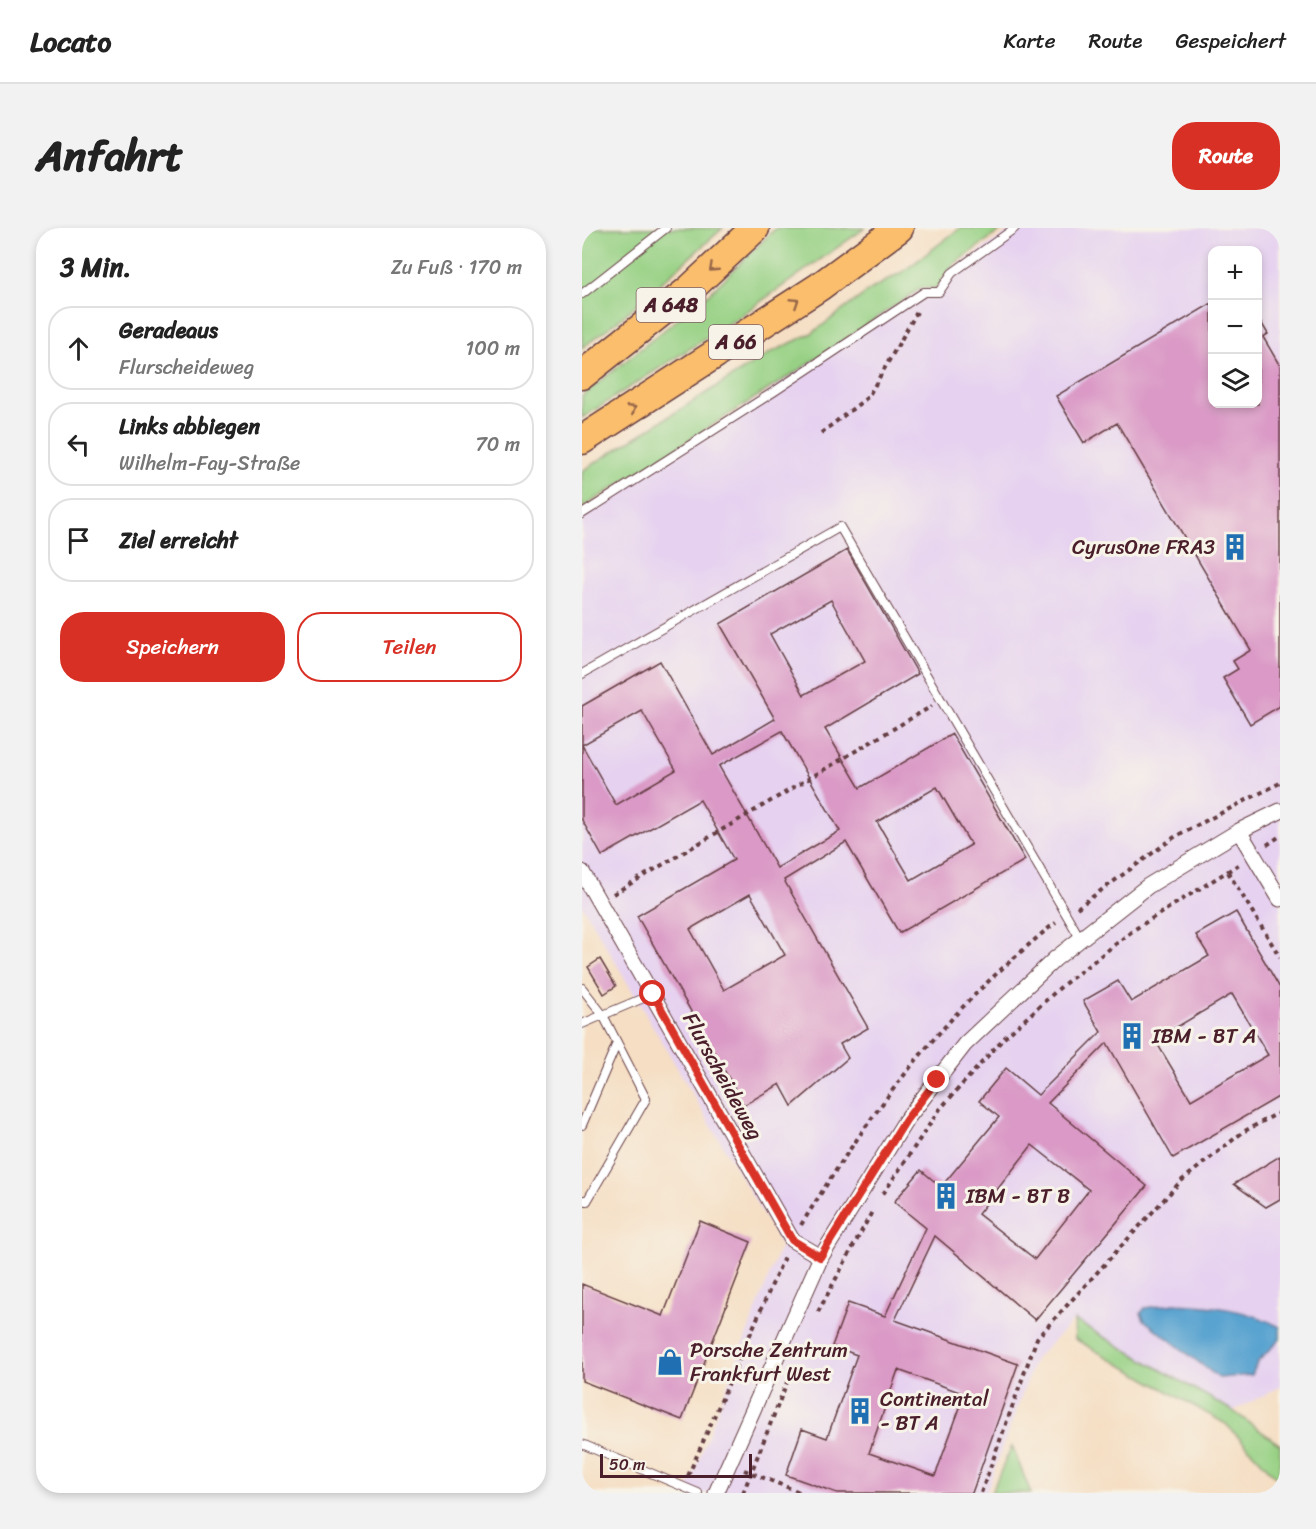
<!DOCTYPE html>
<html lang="de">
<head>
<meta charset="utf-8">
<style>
	body { margin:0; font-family:Sriracha,sans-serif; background:#f2f2f2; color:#222 }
	.controls { position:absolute; right:18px; top:18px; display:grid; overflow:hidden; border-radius:12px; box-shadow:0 3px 9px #0003 }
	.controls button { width:54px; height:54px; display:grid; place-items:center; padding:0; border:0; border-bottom:2px solid #e0e0e0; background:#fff; color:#222; font:30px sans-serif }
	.scale { position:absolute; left:18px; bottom:15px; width:152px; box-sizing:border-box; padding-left:6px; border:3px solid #4a1f2b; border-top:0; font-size:16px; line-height:21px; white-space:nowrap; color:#4a1f2b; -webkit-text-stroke:4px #f7f3e8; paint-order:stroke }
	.stop { position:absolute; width:18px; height:18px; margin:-14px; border:4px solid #d93025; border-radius:50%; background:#fff }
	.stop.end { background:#d93025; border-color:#fff; box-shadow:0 2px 6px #0008 }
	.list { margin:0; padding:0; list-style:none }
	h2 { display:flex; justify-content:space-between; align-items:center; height:78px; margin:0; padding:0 24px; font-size:26px }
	h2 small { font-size:20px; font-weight:400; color:#767676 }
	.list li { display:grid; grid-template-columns:39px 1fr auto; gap:18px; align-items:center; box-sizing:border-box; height:84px; margin:0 12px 12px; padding:0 12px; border:2px solid #e0e0e0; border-radius:24px }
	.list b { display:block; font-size:22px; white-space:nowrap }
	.list p { margin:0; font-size:20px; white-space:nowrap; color:#767676 }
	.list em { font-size:20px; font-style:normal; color:#767676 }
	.actions { display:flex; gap:12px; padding:18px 24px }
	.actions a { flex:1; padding:14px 0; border:2px solid #d93025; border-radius:24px; text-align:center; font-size:21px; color:#d93025 }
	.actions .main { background:#d93025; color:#fff }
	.icon { flex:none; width:33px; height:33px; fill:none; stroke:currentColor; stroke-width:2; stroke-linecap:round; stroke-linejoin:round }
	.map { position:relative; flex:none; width:698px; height:1265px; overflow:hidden; border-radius:24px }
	header { display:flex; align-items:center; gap:36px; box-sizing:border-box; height:84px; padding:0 30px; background:#fff; border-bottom:2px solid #e0e0e0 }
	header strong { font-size:28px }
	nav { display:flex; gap:33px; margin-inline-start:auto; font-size:21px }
	.intro { display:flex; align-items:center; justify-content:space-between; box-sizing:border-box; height:144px; padding:0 36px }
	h1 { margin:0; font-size:42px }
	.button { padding:15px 27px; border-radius:24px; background:#d93025; color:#fff; font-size:21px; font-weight:700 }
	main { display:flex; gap:36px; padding:0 36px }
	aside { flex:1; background:#fff; border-radius:24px; box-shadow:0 3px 9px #0003 }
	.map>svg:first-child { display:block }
</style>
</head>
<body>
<header>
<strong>Locato</strong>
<nav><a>Karte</a><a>Route</a><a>Gespeichert</a></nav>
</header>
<div class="intro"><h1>Anfahrt</h1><a class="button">Route</a></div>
<main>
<aside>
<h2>3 Min.<small>Zu Fuß · 170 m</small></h2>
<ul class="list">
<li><svg class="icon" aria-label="ahead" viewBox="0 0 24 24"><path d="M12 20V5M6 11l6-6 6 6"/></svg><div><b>Geradeaus</b><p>Flurscheideweg</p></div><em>100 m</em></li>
<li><svg class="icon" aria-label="left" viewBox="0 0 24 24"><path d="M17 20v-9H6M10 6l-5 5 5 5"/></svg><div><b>Links abbiegen</b><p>Wilhelm-Fay-Straße</p></div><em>70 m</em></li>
<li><svg class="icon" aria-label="arrive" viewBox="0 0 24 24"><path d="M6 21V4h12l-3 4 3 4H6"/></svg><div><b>Ziel erreicht</b></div></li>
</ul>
<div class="actions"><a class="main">Speichern</a><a>Teilen</a></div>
</aside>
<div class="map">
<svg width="698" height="1265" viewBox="0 0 698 1265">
	<rect width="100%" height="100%" fill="#f7f3e8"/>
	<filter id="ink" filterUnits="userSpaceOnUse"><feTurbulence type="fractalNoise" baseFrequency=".0167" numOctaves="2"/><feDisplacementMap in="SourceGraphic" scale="12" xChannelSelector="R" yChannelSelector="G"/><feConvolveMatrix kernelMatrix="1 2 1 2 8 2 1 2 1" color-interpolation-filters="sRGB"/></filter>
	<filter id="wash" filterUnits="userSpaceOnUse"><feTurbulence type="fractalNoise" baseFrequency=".008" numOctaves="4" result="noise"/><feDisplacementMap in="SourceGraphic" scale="24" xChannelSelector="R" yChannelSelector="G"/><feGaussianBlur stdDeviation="1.35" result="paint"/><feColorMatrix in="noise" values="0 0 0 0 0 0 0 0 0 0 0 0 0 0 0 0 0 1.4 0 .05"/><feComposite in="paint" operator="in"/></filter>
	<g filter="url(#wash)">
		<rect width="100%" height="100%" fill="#f5dec3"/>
		<path fill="#e6d2f0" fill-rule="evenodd" d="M432,0H698V1159L651,1183L492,1092L453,1131L404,1265H104L199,1017L0,677V289L339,62H356L369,42ZM630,22H676V176H630Z"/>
		<path fill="#98d185" stroke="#717858" stroke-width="1.5" d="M0,0H141L38,91L0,120Z
			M194,0H283L154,91L0,190V168L128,65Z
			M378,0H422L372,36L355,60H339L217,142L0,280V243L188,125L230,105L288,62L322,43Z
			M492,1092L651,1183L698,1217V1253L644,1196L493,1111Z
			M430,1218L449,1265H409Z"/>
		<path fill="#58a3d0" stroke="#51617e" stroke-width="1.5" d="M592,1076C628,1077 665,1081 698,1099V1111L675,1135L670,1147L637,1150L562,1092L559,1085L563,1080Z"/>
		<g id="blocks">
			<path fill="#da99c6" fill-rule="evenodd" d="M630,75V176H676V89L686,106L681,109L698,138V478L668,496L641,450L656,441L651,433L669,422L535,195L502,215L474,168Z
				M265,322L336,446L243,501L278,560L370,506L443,632L317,705L264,614L202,652L286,800L258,816L266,830L210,878L198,856L162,877L55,688L152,632L118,572L20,628L0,592V478L78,433L131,527L193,491L138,396ZM249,372L283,433L222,467L188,406ZM60,483L94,542L34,577L0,517ZM200,503L258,603L195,640L137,538ZM355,559L389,617L329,652L295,594ZM168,666L203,727L142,762L108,701Z
				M654,684L698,760V868L591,930L525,815L466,875L565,958L453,1092L353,1008L313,1092L436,1136L390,1265H255L204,1247L220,1201L245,1210L275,1127L250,1118L266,1075L303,1088L344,1000L312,974L339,942L359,959L417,889L397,873L424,840L456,867L519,804L501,773L536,753L549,774L627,728L614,707ZM650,766L686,827L609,872L573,812ZM450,917L507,962L453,1031L396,986ZM316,1142L383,1166L353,1248L287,1225Z
				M18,731L34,758L22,766L6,739Z
				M698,928V971L684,979L652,956Z
				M118,993L169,1014L100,1192L0,1153V1056L81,1088Z"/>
		</g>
	</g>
	<g filter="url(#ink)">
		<use href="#blocks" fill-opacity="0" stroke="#643c42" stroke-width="1.5"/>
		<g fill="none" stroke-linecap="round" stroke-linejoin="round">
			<defs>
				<path id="service" d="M0,66L84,0
					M0,286L193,163L342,64H357L370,45L433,0
					M0,446L258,299L498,710
					M0,760L21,787L0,796
					M0,897L35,815
					M0,972L5,973L64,871L21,787L71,766
					M0,1216L116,1265"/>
				<path id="minor" d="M657,603L698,671
					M0,644L210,1012L239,1029
					M134,1265L239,1029L324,892L383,816L473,731L566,658L657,603L698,583"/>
				<path id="motorway" d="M0,147L107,62L173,0
					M0,212L237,59L317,0"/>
			</defs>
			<use href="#service" stroke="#643c42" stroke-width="10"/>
			<use href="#minor" stroke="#643c42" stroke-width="17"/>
			<use href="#motorway" stroke="#643c42" stroke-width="31"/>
			<path stroke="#643c42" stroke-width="4" stroke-dasharray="4.5 4.5" stroke-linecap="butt" d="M239,205L286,169L335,84
				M685,617L698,608
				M646,644L698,729
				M31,666L350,478
				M495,680L594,608L698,555
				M301,966L358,881L421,811L481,757L553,701L659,635
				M219,997C280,899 345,806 432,730C446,718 459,705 474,695
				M236,1084L291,982
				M162,1242L220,1265
				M106,1248L203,1027
				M161,1265L205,1154
				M399,1265L455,1110L599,953L661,904L698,884"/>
			<use href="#service" stroke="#fff" stroke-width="8"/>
			<use href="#minor" stroke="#fff" stroke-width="15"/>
			<use href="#motorway" stroke="#fabe6d" stroke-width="28"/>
		</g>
		<defs><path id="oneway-chevron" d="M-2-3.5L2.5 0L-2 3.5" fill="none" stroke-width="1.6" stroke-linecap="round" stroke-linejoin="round" transform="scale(1.5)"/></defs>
		<g stroke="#996749">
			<use href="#oneway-chevron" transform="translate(131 40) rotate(137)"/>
			<use href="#oneway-chevron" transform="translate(213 74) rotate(-33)"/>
			<use href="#oneway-chevron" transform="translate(50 181) rotate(-32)"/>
		</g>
	</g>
	<g fill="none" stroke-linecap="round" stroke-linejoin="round" filter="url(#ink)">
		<path stroke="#d93025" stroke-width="8" d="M71,766L210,1012L238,1029L324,892L355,852"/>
	</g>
	<defs>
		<symbol id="building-bare" viewBox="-9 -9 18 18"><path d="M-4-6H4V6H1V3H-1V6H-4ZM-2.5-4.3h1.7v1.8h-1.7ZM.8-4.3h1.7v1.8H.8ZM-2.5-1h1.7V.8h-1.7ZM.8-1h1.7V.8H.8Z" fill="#1f6fb2" stroke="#f7f3e8" stroke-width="2.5" paint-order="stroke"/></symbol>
		<symbol id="shop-bare" viewBox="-9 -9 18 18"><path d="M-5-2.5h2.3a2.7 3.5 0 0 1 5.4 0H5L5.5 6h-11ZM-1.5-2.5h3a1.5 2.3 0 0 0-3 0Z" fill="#1f6fb2" stroke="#f7f3e8" stroke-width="2.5" paint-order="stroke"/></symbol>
	</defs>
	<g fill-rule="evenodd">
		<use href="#building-bare" x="634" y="300" width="38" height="38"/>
		<use href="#building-bare" x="531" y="789" width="38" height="38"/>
		<use href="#building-bare" x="345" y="949" width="38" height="38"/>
		<use href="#shop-bare" x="69" y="1115" width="38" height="38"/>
		<use href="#building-bare" x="259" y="1164" width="38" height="38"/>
	</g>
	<g text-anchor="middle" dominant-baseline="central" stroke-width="6" stroke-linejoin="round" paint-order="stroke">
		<g fill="#f7f3e8" stroke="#7e5f64" stroke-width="1.5">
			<rect x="54.5" y="60" width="69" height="34" rx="4.5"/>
			<rect x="127" y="97" width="54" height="34" rx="4.5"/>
		</g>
		<g font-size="20" font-weight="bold" fill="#4a1f2b">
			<text x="89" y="77">A 648</text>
			<text x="154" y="114">A 66</text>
		</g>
		<g font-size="21" fill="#4a1f2b" stroke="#f7f3e8" text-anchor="start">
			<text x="633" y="319" text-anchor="end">CyrusOne FRA3</text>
			<text x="570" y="808">IBM - BT A</text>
			<text x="384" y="968">IBM - BT B</text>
			<text x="108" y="1122">Porsche Zentrum<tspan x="108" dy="24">Frankfurt West</tspan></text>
			<text x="298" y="1171">Continental<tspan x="298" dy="24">- BT A</tspan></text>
		</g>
		<g font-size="21" fill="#4a1f2b" stroke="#f7f3e8">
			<text transform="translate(141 848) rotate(61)">Flurscheideweg</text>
		</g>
	</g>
</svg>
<div class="controls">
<button>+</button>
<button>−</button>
<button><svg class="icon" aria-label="layers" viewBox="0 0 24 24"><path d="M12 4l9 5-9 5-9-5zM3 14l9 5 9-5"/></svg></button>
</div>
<div class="scale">50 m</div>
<div class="stop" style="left:71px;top:766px"></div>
<div class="stop end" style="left:355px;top:852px"></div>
</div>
</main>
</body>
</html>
